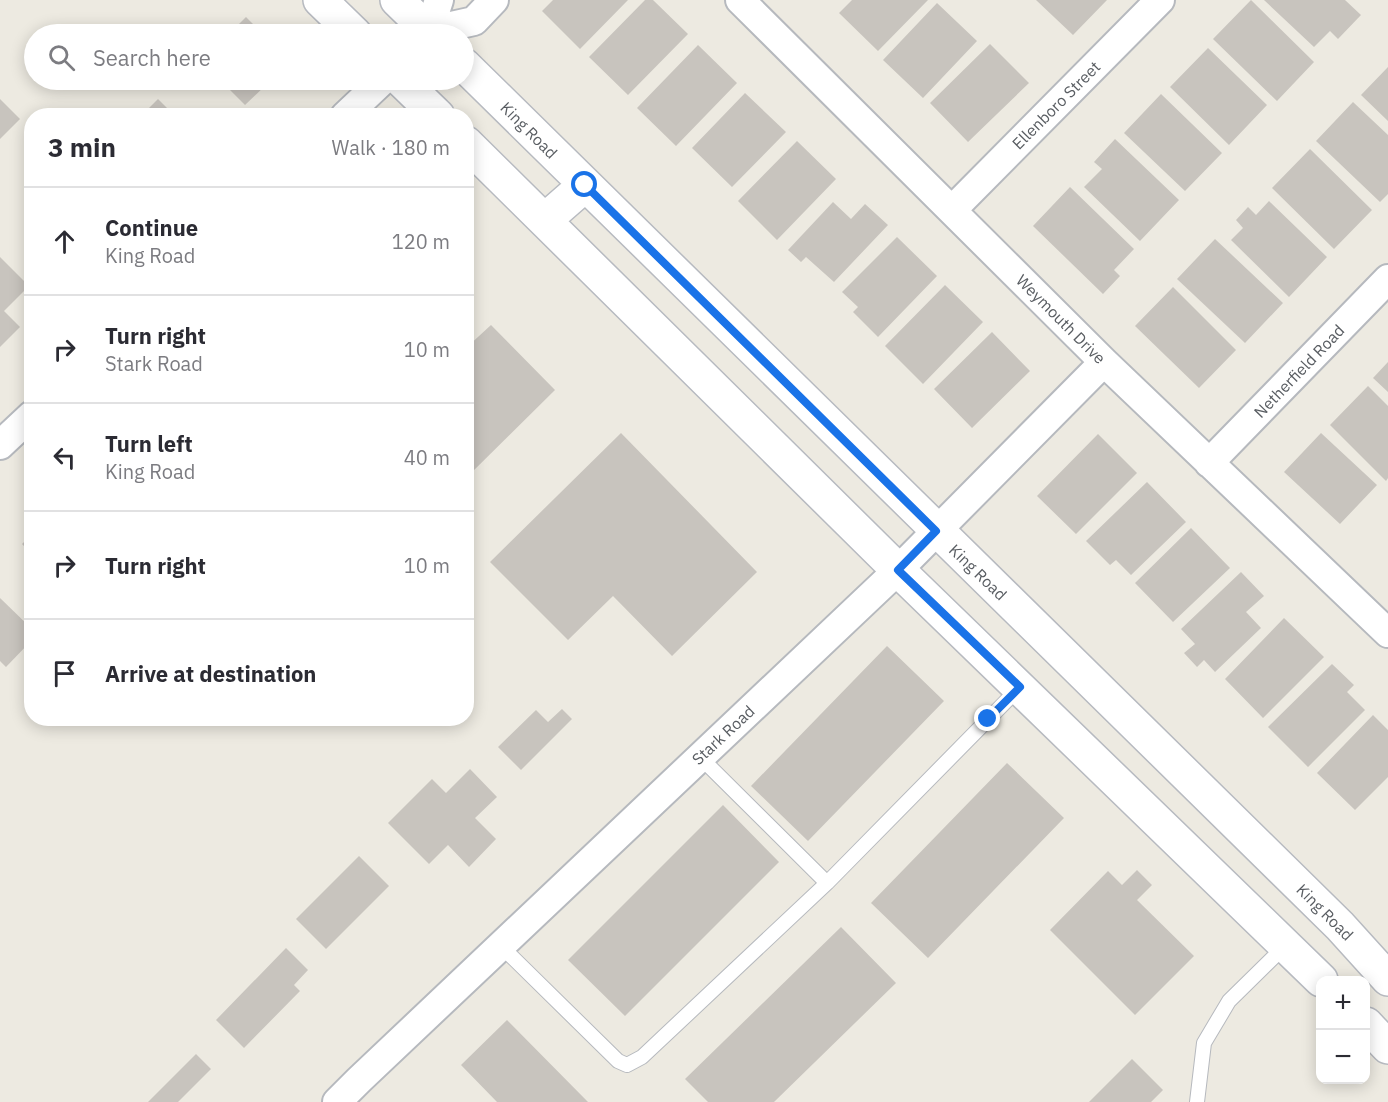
<!DOCTYPE html>
<html lang="en">
<head>
<meta charset="utf-8">
<style>
	body { margin:0; font-family:"IBM Plex Sans",sans-serif; background:#f7f7f7; color:#2b2b33 }
	.controls { position:absolute; right:18px; bottom:18px; display:grid; overflow:hidden; border-radius:12px; box-shadow:0 3px 15px #0003 }
	.controls button { width:54px; height:54px; display:grid; place-items:center; padding:0; border:0; border-bottom:2px solid #e1e1e2; background:#fff; color:#2b2b33; font:30px sans-serif }
	.stop { position:absolute; width:18px; height:18px; margin:-14px; border:4px solid #1a73e8; border-radius:50%; background:#fff }
	.stop.end { background:#1a73e8; border-color:#fff; box-shadow:0 2px 6px #0008 }
	.list { margin:0; padding:0; list-style:none }
	h2 { display:flex; justify-content:space-between; align-items:center; height:78px; margin:0; padding:0 24px; font-size:26px }
	h2 small { font-size:20px; font-weight:400; color:#7c7c81 }
	.list li { display:grid; grid-template-columns:39px 1fr auto; gap:18px; align-items:center; box-sizing:border-box; height:108px; padding:0 24px; border-top:2px solid #e1e1e2 }
	.list b { display:block; font-size:22px; white-space:nowrap }
	.list p { margin:0; font-size:20px; white-space:nowrap; color:#7c7c81 }
	.list em { font-size:20px; font-style:normal; color:#7c7c81 }
	.icon { flex:none; width:33px; height:33px; fill:none; stroke:currentColor; stroke-width:2; stroke-linecap:round; stroke-linejoin:round }
	.map { position:relative; flex:none; width:1388px; height:1102px; overflow:hidden }
	.search { position:absolute; background:#fff; box-shadow:0 3px 15px #0003; left:24px; top:24px; width:450px; height:66px; display:flex; align-items:center; gap:15px; box-sizing:border-box; padding:0 21px; border-radius:33px; color:#7c7c81; font-size:22px }
	.panel { position:absolute; background:#fff; box-shadow:0 3px 15px #0003; left:24px; top:108px; width:450px; height:618px; border-radius:24px }
	.map>svg:first-child { display:block }
</style>
</head>
<body>
<div class="map">
<svg width="1388" height="1102" viewBox="0 0 1388 1102">
	<rect width="100%" height="100%" fill="#edeae1"/>
	<path fill="#c8c4be" d="M553,0H628L580,49L542,11Z
		M645,0H653L688,34L628,95L589,57Z
		M852,0H928L878,51L839,13Z
		M1036,0H1107L1073,35Z
		M1251,0L1314,62L1277,101L1213,39Z
		M1264,0H1345L1361,15L1338,39L1330,31L1314,47Z
		M937,3L977,41L923,98L883,60Z
		M246,17L263,34H229Z
		M990,44L1029,83L968,142L930,103Z
		M698,45L737,83L676,146L637,108Z
		M1208,48L1267,105L1229,145L1170,87Z
		M1388,67V121L1361,95Z
		M220,80H263L267,84L245,105Z
		M745,93L786,132L732,187L692,148Z
		M1161,94L1222,153L1185,191L1124,133Z
		M0,99L20,119L0,139Z
		M158,99L175,116H141Z
		M1353,102L1388,135V194L1380,202L1316,141Z
		M1115,139L1179,200L1140,241L1084,187L1102,169L1094,162Z
		M797,141L836,179L777,240L738,201Z
		M1310,149L1372,210L1334,249L1272,188Z
		M1070,187L1134,249L1114,270L1120,276L1103,294L1033,226Z
		M1269,201L1327,257L1289,297L1231,240L1243,228L1236,220L1248,207L1256,215Z
		M833,202L851,219L865,204L888,225L834,282L806,257L801,262L788,250Z
		M897,237L937,276L878,337L853,312L858,307L842,292Z
		M1215,239L1283,303L1245,343L1177,279Z
		M0,257L29,286L4,311L20,327L0,347Z
		M945,285L983,322L923,384L885,346Z
		M1173,287L1236,350L1199,388L1135,326Z
		M491,325L555,390L466,478V348Z
		M992,332L1030,371L972,428L934,389Z
		M1388,362V392L1373,378Z
		M1368,386L1388,406V478L1386,481L1330,425Z
		M621,433L757,572L672,656L613,596L568,640L490,562Z
		M1321,433L1377,485L1340,524L1284,472Z
		M1098,434L1137,473L1076,534L1037,496Z
		M1147,482L1186,522L1131,575L1116,560L1110,565L1086,541Z
		M1191,528L1230,568L1173,622L1135,583Z
		M32,534V554L22,544Z
		M1241,572L1264,596L1246,612L1261,628L1215,672L1204,660L1197,667L1184,653L1195,644L1181,629Z
		M0,598L32,629V640L6,667L0,661Z
		M1284,618L1324,657L1263,718L1225,679Z
		M887,646L944,701L808,841L751,786Z
		M1332,664L1354,685L1347,692L1365,710L1308,767L1268,727Z
		M562,709L572,719L521,770L498,747L536,710L548,722Z
		M1373,715L1388,730V777L1355,810L1317,773Z
		M1007,763L1064,818L928,958L871,903Z
		M470,769L497,797L475,818L496,839L469,867L448,845L429,864L388,823L432,779L446,793Z
		M723,805L779,862L625,1016L568,960Z
		M359,856L389,886L326,949L296,919Z
		M1137,870L1152,885L1137,900L1194,956L1135,1015L1050,930L1108,871L1122,885Z
		M841,927L896,983L774,1102H708L685,1079Z
		M286,948L308,970L294,985L300,991L244,1048L216,1020Z
		M507,1020L588,1102H497L461,1065Z
		M196,1054L211,1069L178,1102H148Z
		M1132,1059L1163,1090L1151,1102H1089Z"/>
	<g fill="none" stroke-linecap="round" stroke-linejoin="round">
		<defs>
			<path id="lane" d="M700,757L827,883L1020,687
				M501,946L618,1061L627,1065L642,1057L827,883
				M1197,1102L1204,1043L1229,1001L1286,945"/>
			<path id="street" d="M740,0L1104,362L1388,633
				M429,31L474,21L494,0
				M425,34L429,31L439,0
				M345,116L383,80
				M952,210L1160,0
				M0,445L32,415
				M1209,463L1388,279
				M337,1102L359,1080L898,570L1104,362"/>
			<path id="secondary" d="M320,0L355,34
				M397,0L432,34
				M464,65L1340,926L1388,979
				M401,80L438,116
				M466,143L898,570L1321,980
				M545,220L585,185
				M1366,1024L1388,1047"/>
		</defs>
		<use href="#lane" stroke="#b6b9be" stroke-width="16"/>
		<use href="#street" stroke="#b6b9be" stroke-width="32"/>
		<use href="#secondary" stroke="#b7bac0" stroke-width="36"/>
		<use href="#lane" stroke="#fff" stroke-width="14"/>
		<use href="#street" stroke="#fff" stroke-width="28"/>
		<use href="#secondary" stroke="#fff" stroke-width="33"/>
	</g>
	<g fill="none" stroke-linecap="round" stroke-linejoin="round">
		<path stroke="#1a73e8" stroke-width="8" d="M585,185L936,531L898,570L1020,687L988,719"/>
	</g>
	<g text-anchor="middle" dominant-baseline="central" stroke-width="4.5" stroke-linejoin="round" paint-order="stroke">
		<g font-size="16" fill="#595d62" stroke="#fff">
			<text transform="translate(1056 105) rotate(-45)">Ellenboro Street</text>
			<text transform="translate(529 130) rotate(45)">King Road</text>
			<text transform="translate(1061 319) rotate(45)">Weymouth Drive</text>
			<text transform="translate(1299 371) rotate(-46)">Netherfield Road</text>
			<text transform="translate(978 572) rotate(44)">King Road</text>
			<text transform="translate(723 735) rotate(-43)">Stark Road</text>
			<text transform="translate(1325 912) rotate(45)">King Road</text>
		</g>
	</g>
</svg>
<div class="controls">
<button>+</button>
<button>−</button>
</div>
<div class="stop" style="left:585px;top:185px"></div>
<div class="stop end" style="left:988px;top:719px"></div>
<div class="search"><svg class="icon" aria-label="search" viewBox="0 0 24 24"><circle cx="10" cy="10" r="6"/><path d="M15 15l6 6"/></svg>Search here</div>
<section class="panel">
<h2>3 min<small>Walk · 180 m</small></h2>
<ul class="list">
<li><svg class="icon" aria-label="ahead" viewBox="0 0 24 24"><path d="M12 20V5M6 11l6-6 6 6"/></svg><div><b>Continue</b><p>King Road</p></div><em>120 m</em></li>
<li><svg class="icon" aria-label="right" viewBox="0 0 24 24"><path d="M7 20v-9h11M14 6l5 5-5 5"/></svg><div><b>Turn right</b><p>Stark Road</p></div><em>10 m</em></li>
<li><svg class="icon" aria-label="left" viewBox="0 0 24 24"><path d="M17 20v-9H6M10 6l-5 5 5 5"/></svg><div><b>Turn left</b><p>King Road</p></div><em>40 m</em></li>
<li><svg class="icon" aria-label="right" viewBox="0 0 24 24"><path d="M7 20v-9h11M14 6l5 5-5 5"/></svg><div><b>Turn right</b></div><em>10 m</em></li>
<li><svg class="icon" aria-label="arrive" viewBox="0 0 24 24"><path d="M6 21V4h12l-3 4 3 4H6"/></svg><div><b>Arrive at destination</b></div></li>
</ul>
</section>
</div>
</body>
</html>
